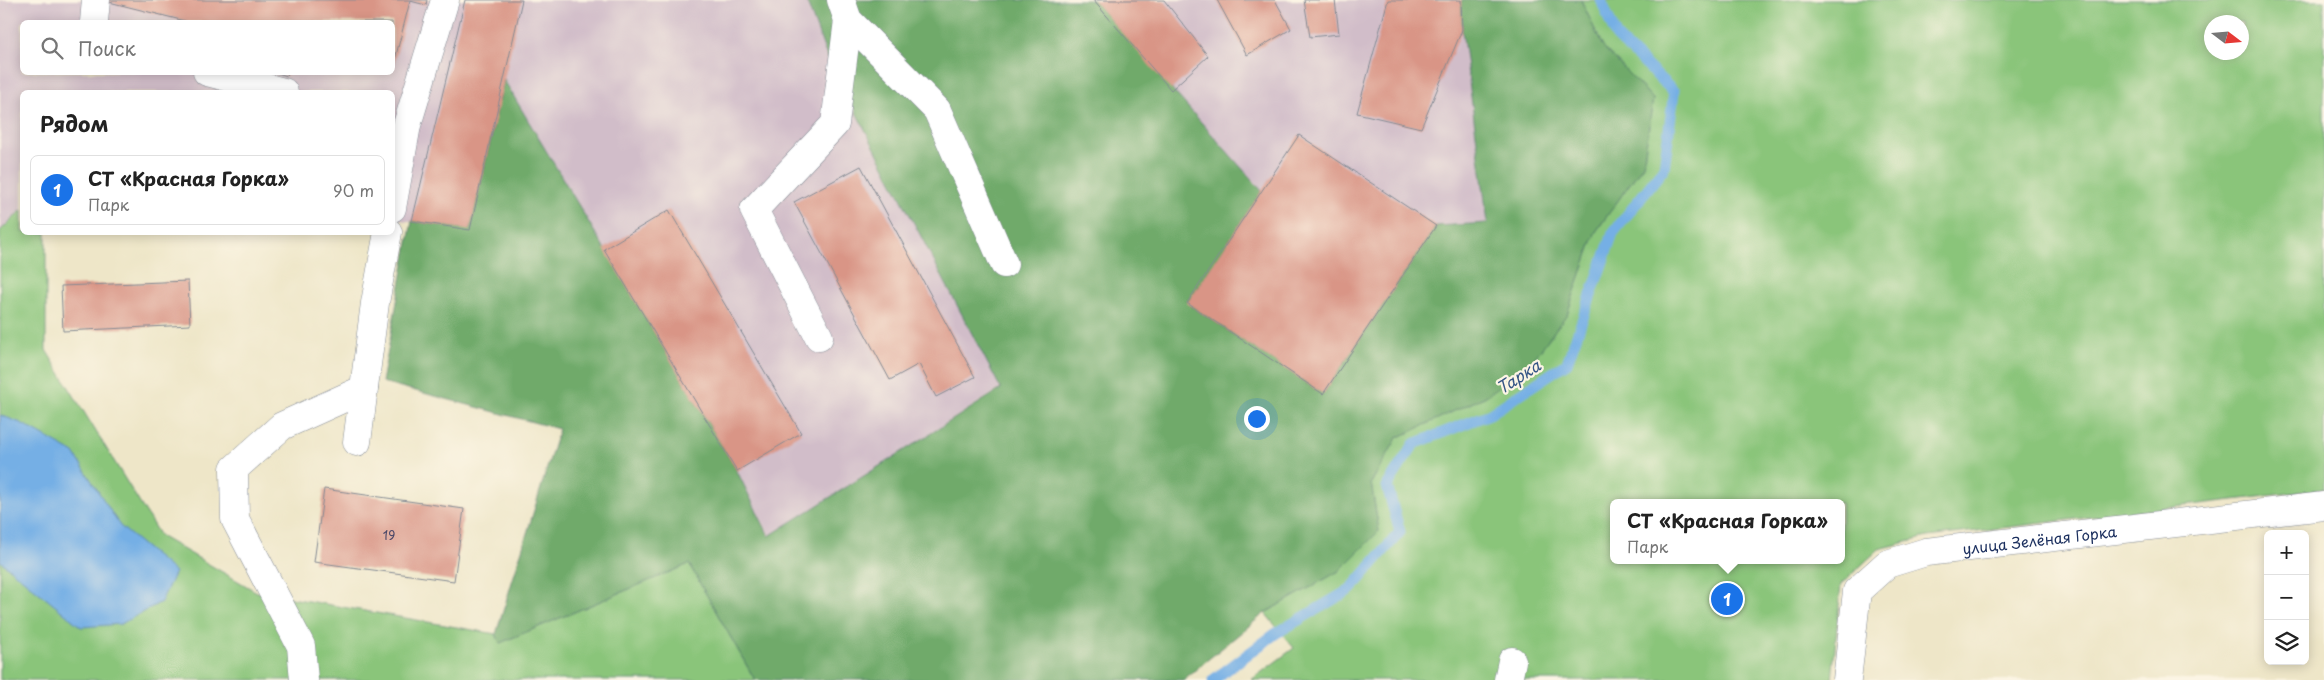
<!DOCTYPE html>
<html lang="ru">
<head>
<meta charset="utf-8">
<style>
	body { margin:0; font-family:"Playpen Sans",sans-serif; background:#f2f2f2; color:#222 }
	.controls { position:absolute; right:15px; bottom:15px; display:grid; overflow:hidden; border-radius:8px; box-shadow:0 2px 12px #0003 }
	.controls button { width:45px; height:45px; display:grid; place-items:center; padding:0; border:0; border-bottom:1px solid #e0e0e0; background:#fff; color:#222; font:25px sans-serif }
	.compass { position:absolute; left:2204px; top:15px; width:45px; height:45px; border-radius:50%; background:#fff; box-shadow:0 2px 12px #0003; rotate:106deg }
	.you { position:absolute; left:1256px; top:418px; width:18px; height:18px; margin:-12px; border:4px solid #fff; border-radius:50%; background:#1a73e8; box-shadow:0 0 0 8px #1a73e833 }
	.badge { display:grid; place-items:center; width:32px; height:32px; border-radius:50%; background:#1a73e8; color:#fff; font-size:16px; font-weight:700 }
	.pin { position:absolute; translate:-50% -50%; border:2px solid #fff; box-shadow:0 1px 5px #0006 }
	.popup { position:absolute; left:1610px; top:499px; width:235px; height:65px; box-sizing:border-box; display:grid; place-content:center; border-radius:8px; background:#fff; filter:drop-shadow(0 1px 4px #0005); font-size:16px; white-space:nowrap; color:#767676 }
	.popup b { font-size:19px; color:#222 }
	.popup::after { content:''; position:absolute; left:50%; top:100%; margin-left:-10px; border:10px solid transparent; border-top-color:#fff }
	.list { margin:0; padding:0; list-style:none }
	h2 { display:flex; justify-content:space-between; align-items:center; height:65px; margin:0; padding:0 20px; font-size:21px }
	h2 small { font-size:16px; font-weight:400; color:#767676 }
	.list li { display:grid; grid-template-columns:32px 1fr auto; gap:15px; align-items:center; box-sizing:border-box; height:70px; margin:0 10px 10px; padding:0 10px; border:1px solid #e0e0e0; border-radius:8px }
	.list b { display:block; font-size:19px; white-space:nowrap }
	.list p { margin:0; font-size:16px; white-space:nowrap; color:#767676 }
	.list em { font-size:16px; font-style:normal; color:#767676 }
	.icon { flex:none; width:28px; height:28px; fill:none; stroke:currentColor; stroke-width:2; stroke-linecap:round; stroke-linejoin:round }
	.map { position:relative; flex:none; width:2324px; height:680px; overflow:hidden }
	.search { position:absolute; background:#fff; box-shadow:0 2px 12px #0003; left:20px; top:20px; width:375px; height:55px; display:flex; align-items:center; gap:12px; box-sizing:border-box; padding:0 18px; border-radius:8px; color:#767676; font-size:19px }
	.panel { position:absolute; background:#fff; box-shadow:0 2px 12px #0003; left:20px; top:90px; width:375px; height:145px; border-radius:8px }
	.map>svg:first-child { display:block }
</style>
</head>
<body>
<div class="map">
<svg width="2324" height="680" viewBox="0 0 2324 680">
	<rect width="100%" height="100%" fill="#fcf5e5"/>
	<filter id="ink" filterUnits="userSpaceOnUse"><feTurbulence type="fractalNoise" baseFrequency=".02" numOctaves="2"/><feDisplacementMap in="SourceGraphic" scale="10" xChannelSelector="R" yChannelSelector="G"/><feConvolveMatrix kernelMatrix="1 2 1 2 8 2 1 2 1" color-interpolation-filters="sRGB"/></filter>
	<filter id="wash" filterUnits="userSpaceOnUse"><feTurbulence type="fractalNoise" baseFrequency=".0096" numOctaves="4" result="noise"/><feDisplacementMap in="SourceGraphic" scale="20" xChannelSelector="R" yChannelSelector="G"/><feGaussianBlur stdDeviation="1.12" result="paint"/><feColorMatrix in="noise" values="0 0 0 0 0 0 0 0 0 0 0 0 0 0 0 0 0 1.4 0 .05"/><feComposite in="paint" operator="in"/></filter>
	<g filter="url(#wash)">
		<rect width="100%" height="100%" fill="#eee6c8"/>
		<path fill="#d1bdc9" fill-rule="evenodd" d="M0,0H806L828,59L1001,388L770,536L737,471L504,80L470,230L393,219L392,92H22V210L0,231ZM22,22H392V72H22Z
			M1093,0H1461L1462,30L1488,223L1436,226L1299,135L1262,191Z"/>
		<path fill="#8ac57a" stroke="#527a6c" fill-rule="evenodd" d="M1581,0H2324V489L1927,537L1879,549L1841,584L1832,680H1251L1294,648L1265,613L1339,571L1379,531L1371,483L1397,438L1486,396L1567,314L1595,233L1643,165L1653,99L1603,47ZM2212,22H2242V52H2212ZM1613,503H1841V560H1613Z
			M22,210V232L46,233V350L160,536L257,592L496,634L500,643L689,564L755,680H0V231Z"/>
		<path fill="#6faa6a" stroke="#456c64" d="M806,0H1093L1262,191L1187,303L1323,394L1436,226L1488,223L1462,30L1461,0H1581L1603,47L1653,99L1643,165L1595,233L1567,314L1530,364L1486,396L1397,438L1371,483L1379,531L1339,571L1265,613L1183,680H755L689,564L500,643L496,634L559,429L382,382L412,221L470,230L504,80L737,471L769,536L1001,389L828,59Z"/>
		<path fill="#74afe5" stroke="#486fa2" d="M0,415L21,423L74,453L120,526L175,572L161,602L121,624L81,627L0,561Z"/>
		<g fill="none" stroke-linecap="round" stroke-linejoin="round">
			<path stroke="#74afe5" stroke-width="11" d="M1213,680L1275,634L1351,589L1400,532L1387,486L1414,444L1490,414L1567,363L1613,233L1664,168L1674,92L1616,36L1601,0"/>
		</g>
		<g id="blocks">
			<path fill="#d99586" d="M109,0H427L426,5L410,1L393,67L392,22H189L109,2Z
				M465,0H522L470,230L412,221Z
				M1093,0H1164L1208,56L1171,90Z
				M1217,0H1275L1291,29L1247,55Z
				M1304,0H1335L1339,34L1310,37Z
				M1388,0H1461L1462,30L1421,128L1357,113Z
				M274,72H288L287,76Z
				M1299,135L1436,226L1323,394L1187,303Z
				M861,166L975,377L936,397L919,364L890,380L794,202Z
				M669,210L801,433L737,471L604,249Z
				M188,281L190,325L63,331L61,286Z
				M324,489L464,509L454,581L314,562Z"/>
		</g>
	</g>
	<g filter="url(#ink)">
		<use href="#blocks" fill-opacity="0" stroke="#848a93" stroke-width="1"/>
		<g fill="none" stroke-linecap="round" stroke-linejoin="round">
			<defs>
				<g id="minor">
					<path d="M841,0L848,20L937,110L1004,264"/>
					<path d="M94,22L96,0"/>
					<path d="M207,72L284,92"/>
					<path d="M392,208L407,125L445,0"/>
					<path d="M819,337L754,210L835,124L848,20"/>
					<path d="M357,442L375,303L388,232"/>
					<path d="M304,680L301,646L235,519L234,469L282,426L364,389"/>
					<path d="M1508,680L1512,661"/>
					<path id="s1" d="M1847,680L1857,591L1887,564L1926,552L2324,506"/>
				</g>
			</defs>
			<use href="#minor" stroke="#848a93" stroke-width="29"/>
			<use href="#minor" stroke="#fff" stroke-width="28"/>
		</g>
	</g>
	<g text-anchor="middle" dominant-baseline="central" stroke-width="4.5" stroke-linejoin="round" paint-order="stroke">
		<g font-size="12" fill="#4a4868">
			<text x="389" y="535">19</text>
		</g>
		<g font-size="15" fill="#1b2f5e" stroke="#fcf5e5">
			<text stroke="none"><textPath href="#s1" startOffset="285">улица Зелёная Горка</textPath></text>
		</g>
		<g font-size="16" font-style="italic" fill="#365586" stroke="#fcf5e5">
			<text transform="translate(1518 376) rotate(-33)">Тарка</text>
		</g>
	</g>
</svg>
<div class="controls">
<button>+</button>
<button>−</button>
<button><svg class="icon" aria-label="layers" viewBox="0 0 24 24"><path d="M12 4l9 5-9 5-9-5zM3 14l9 5 9-5"/></svg></button>
</div>
<svg class="compass" viewBox="-18 -18 36 36"><path d="M0-13l5 13h-10z" fill="#e53935"/><path d="M0 13l5-13h-10z" fill="#767676"/></svg>
<div class="you"></div>
<div class="pin badge" style="left:1727px;top:599px">1</div>
<div class="popup"><b>СТ «Красная Горка»</b>Парк</div>
<div class="search"><svg class="icon" aria-label="search" viewBox="0 0 24 24"><circle cx="10" cy="10" r="6"/><path d="M15 15l6 6"/></svg>Поиск</div>
<section class="panel">
<h2>Рядом<small></small></h2>
<ul class="list">
<li><span class="badge">1</span><div><b>СТ «Красная Горка»</b><p>Парк</p></div><em>90 m</em></li>
</ul>
</section>
</div>
</body>
</html>
